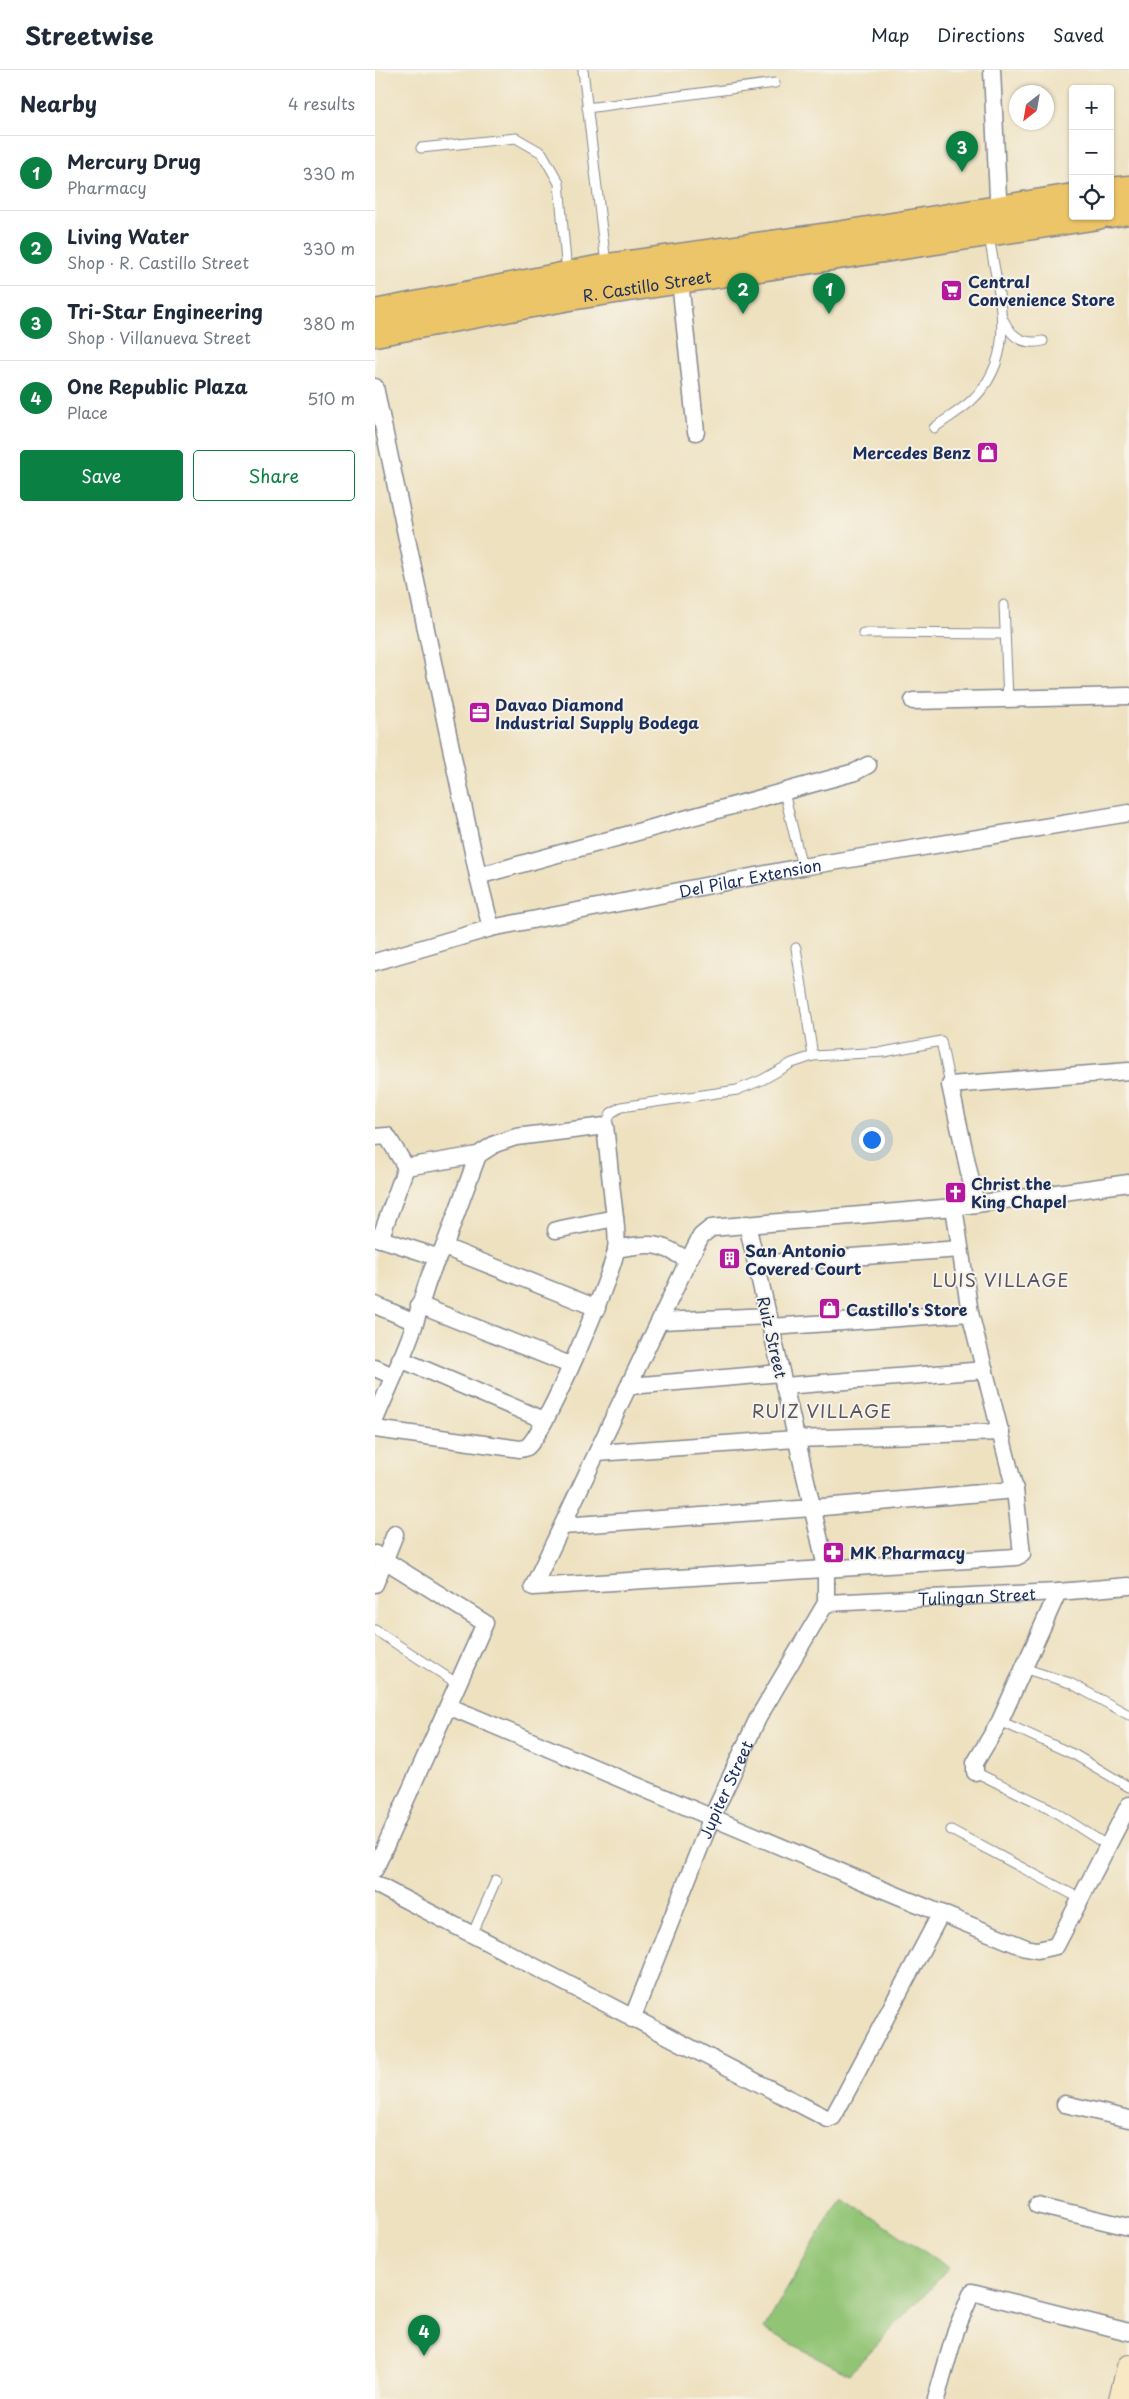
<!DOCTYPE html>
<html lang="en">
<head>
<meta charset="utf-8">
<style>
	body { margin:0; font-family:"Playpen Sans",sans-serif; background:#f6f6f7; color:#1f2937 }
	.controls { position:absolute; right:15px; top:15px; display:grid; overflow:hidden; border-radius:5px; box-shadow:0 1px 4px #0004 }
	.controls button { width:45px; height:45px; display:grid; place-items:center; padding:0; border:0; border-bottom:1px solid #e0e1e3; background:#fff; color:#1f2937; font:25px sans-serif }
	.compass { position:absolute; left:634px; top:15px; width:45px; height:45px; border-radius:50%; background:#fff; box-shadow:0 1px 4px #0004; rotate:211deg }
	.you { position:absolute; left:496px; top:1069px; width:18px; height:18px; margin:-12px; border:4px solid #fff; border-radius:50%; background:#1a73e8; box-shadow:0 0 0 8px #1a73e833 }
	.badge { display:grid; place-items:center; width:32px; height:32px; border-radius:50%; background:#0b8043; color:#fff; font-size:16px; font-weight:700 }
	.pin { position:absolute; translate:-50% -41px; filter:drop-shadow(0 1px 2px #0008) }
	.pin::after { content:''; position:absolute; top:26px; width:18px; height:15px; background:inherit; clip-path:polygon(0 0,100% 0,50% 100%) }
	.list { margin:0; padding:0; list-style:none }
	h2 { display:flex; justify-content:space-between; align-items:center; height:65px; margin:0; padding:0 20px; font-size:21px }
	h2 small { font-size:16px; font-weight:400; color:#747a83 }
	.list li { display:grid; grid-template-columns:32px 1fr auto; gap:15px; align-items:center; box-sizing:border-box; height:75px; padding:0 20px; border-top:1px solid #e0e1e3 }
	.list b { display:block; font-size:19px; white-space:nowrap }
	.list p { margin:0; font-size:16px; white-space:nowrap; color:#747a83 }
	.list em { font-size:16px; font-style:normal; color:#747a83 }
	.actions { display:flex; gap:10px; padding:15px 20px }
	.actions a { flex:1; padding:11px 0; border:1px solid #0b8043; border-radius:5px; text-align:center; font-size:18px; color:#0b8043 }
	.actions .main { background:#0b8043; color:#fff }
	.icon { flex:none; width:28px; height:28px; fill:none; stroke:currentColor; stroke-width:2; stroke-linecap:round; stroke-linejoin:round }
	.map { position:relative; flex:none; width:754px; height:2329px; overflow:hidden }
	header { display:flex; align-items:center; gap:30px; box-sizing:border-box; height:70px; padding:0 25px; background:#fff; border-bottom:1px solid #e0e1e3 }
	header strong { font-size:24px }
	nav { display:flex; gap:28px; margin-inline-start:auto; font-size:18px }
	main { display:flex }
	aside { flex:1; background:#fff }
	.map>svg:first-child { display:block }
</style>
</head>
<body>
<header>
<strong>Streetwise</strong>
<nav><a>Map</a><a>Directions</a><a>Saved</a></nav>
</header>
<main>
<aside>
<h2>Nearby<small>4 results</small></h2>
<ul class="list">
<li><span class="badge">1</span><div><b>Mercury Drug</b><p>Pharmacy</p></div><em>330 m</em></li>
<li><span class="badge">2</span><div><b>Living Water</b><p>Shop · R. Castillo Street</p></div><em>330 m</em></li>
<li><span class="badge">3</span><div><b>Tri-Star Engineering</b><p>Shop · Villanueva Street</p></div><em>380 m</em></li>
<li><span class="badge">4</span><div><b>One Republic Plaza</b><p>Place</p></div><em>510 m</em></li>
</ul>
<div class="actions"><a class="main">Save</a><a>Share</a></div>
</aside>
<div class="map">
<svg width="754" height="2329" viewBox="0 0 754 2329">
	<rect width="100%" height="100%" fill="#f7f3e8"/>
	<filter id="ink" filterUnits="userSpaceOnUse"><feTurbulence type="fractalNoise" baseFrequency=".02" numOctaves="2"/><feDisplacementMap in="SourceGraphic" scale="10" xChannelSelector="R" yChannelSelector="G"/><feConvolveMatrix kernelMatrix="1 2 1 2 8 2 1 2 1" color-interpolation-filters="sRGB"/></filter>
	<filter id="wash" filterUnits="userSpaceOnUse"><feTurbulence type="fractalNoise" baseFrequency=".0096" numOctaves="4" result="noise"/><feDisplacementMap in="SourceGraphic" scale="20" xChannelSelector="R" yChannelSelector="G"/><feGaussianBlur stdDeviation="1.12" result="paint"/><feColorMatrix in="noise" values="0 0 0 0 0 0 0 0 0 0 0 0 0 0 0 0 0 1.4 0 .05"/><feComposite in="paint" operator="in"/></filter>
	<g filter="url(#wash)">
		<rect width="100%" height="100%" fill="#eee1c0"/>
		<path fill="#92c475" stroke="#567a6a" d="M466,2126L574,2198L474,2304L389,2259Z"/>
	</g>
	<g filter="url(#ink)">
		<g fill="none" stroke-linecap="round" stroke-linejoin="round">
			<defs>
				<path id="lane" d="M208,0L231,194
					M212,38L400,13
					M46,78L141,68L167,83L184,113L192,203
					M629,251C637,268 650,275 668,271
					M559,358C571,349 585,341 596,331C646,285 622,223 614,165
					M629,535L633,630
					M488,563L630,564
					M409,722L427,797
					M421,878L438,986
					M230,1056L236,1043L246,1037L362,1020L387,1010L417,993L438,986L509,982L566,971L575,1015
					M0,1560L83,1614
					M648,1598L695,1613L754,1645
					M625,1651L700,1685L754,1717
					M600,1702L674,1738L733,1776
					M576,1760L706,1829
					M97,1865L121,1810"/>
				<g id="street">
					<path d="M617,0L624,148"/>
					<path d="M305,211L321,362"/>
					<path d="M0,317L103,806L116,858"/>
					<path d="M538,631L754,626"/>
					<path d="M103,806L480,702L493,695"/>
					<path id="s1" d="M0,892L116,858L427,797L754,743"/>
					<path d="M0,1067L12,1066L31,1097"/>
					<path d="M601,1134L575,1015L754,1001"/>
					<path d="M579,1137L595,1243L640,1420L647,1484L641,1487L158,1517L313,1191L326,1166L336,1158L579,1137L754,1113"/>
					<path d="M181,1160L240,1148"/>
					<path d="M0,1167L62,1187"/>
					<path d="M69,1177L222,1238"/>
					<path d="M241,1179C274,1173 285,1171 313,1191"/>
					<path d="M381,1194L585,1179"/>
					<path d="M0,1235L40,1252"/>
					<path d="M44,1235L195,1295"/>
					<path d="M286,1251L394,1246"/>
					<path d="M396,1257L595,1243"/>
					<path d="M25,1289L169,1350"/>
					<path d="M0,1298L18,1306"/>
					<path d="M255,1316L406,1303"/>
					<path d="M409,1316L610,1300"/>
					<path d="M0,1350C13,1318 29,1286 40,1253C48,1227 54,1200 69,1177L103,1085"/>
					<path d="M0,1359L145,1379C148,1379 150,1378 152,1377C170,1364 237,1206 241,1180C243,1165 240,1147 238,1131C235,1106 233,1081 230,1056L141,1067L120,1074L103,1085L31,1097L5,1169"/>
					<path d="M222,1383L421,1369L626,1362"/>
					<path d="M188,1456L437,1438L640,1420"/>
					<path d="M0,1484L110,1553L0,1799"/>
					<path d="M0,1514L20,1464"/>
					<path id="s2" d="M451,1533L683,1522L754,1516"/>
					<path d="M73,1636L504,1818L651,1878L662,1880L681,1876L754,1735"/>
					<path d="M600,1702V1693L625,1651L683,1522"/>
					<path d="M0,1814L453,2049L458,2047L470,2025L566,1843"/>
					<path id="s3" d="M257,1949L337,1747L383,1648L451,1533V1497L372,1154"/>
					<path d="M690,2034L754,2049"/>
					<path d="M662,2135L754,2157"/>
					<path d="M561,2329L581,2260L597,2222L754,2262"/>
				</g>
				<path id="secondary" d="M746,2329L754,2297"/>
				<g id="primary">
					<path d="M735,121L754,119"/>
					<path d="M735,144L754,141"/>
					<path d="M0,243L232,197L468,164L698,127"/>
					<path id="s4" d="M0,263L195,227L723,146"/>
				</g>
			</defs>
			<use href="#lane" stroke="#84888f" stroke-width="11"/>
			<use href="#street" stroke="#84888f" stroke-width="19"/>
			<use href="#secondary" stroke="#84888f" stroke-width="26"/>
			<use href="#primary" stroke="#84888f" stroke-width="29"/>
			<use href="#lane" stroke="#fff" stroke-width="9"/>
			<use href="#street" stroke="#fff" stroke-width="16"/>
			<use href="#secondary" stroke="#f8e8c3" stroke-width="24"/>
			<use href="#primary" stroke="#edc569" stroke-width="26"/>
		</g>
	</g>
	<defs>
		<symbol id="supermarket-square" viewBox="-11 -11 22 22"><rect x="-9" y="-9" width="18" height="18" rx="4" fill="#b5179e" stroke="#f7f3e8"/><path d="M-6-5.5h2.5l.6 2H6L4.5 2H-2.5L-4.4-4H-6ZM-1.5 3.2a1.3 1.3 0 1 0 .1 0ZM3 3.2a1.3 1.3 0 1 0 .1 0Z" fill="#fff"/></symbol>
		<symbol id="shop-square" viewBox="-11 -11 22 22"><rect x="-9" y="-9" width="18" height="18" rx="4" fill="#b5179e" stroke="#f7f3e8"/><path d="M-5-2.5h2.3a2.7 3.5 0 0 1 5.4 0H5L5.5 6h-11ZM-1.5-2.5h3a1.5 2.3 0 0 0-3 0Z" fill="#fff"/></symbol>
		<symbol id="office-square" viewBox="-11 -11 22 22"><rect x="-9" y="-9" width="18" height="18" rx="4" fill="#b5179e" stroke="#f7f3e8"/><path d="M-6-3h4V-5.5h4V-3h4V5H-6ZM-1-4.5V-3h2v-1.5ZM-6 0V1H6V0Z" fill="#fff"/></symbol>
		<symbol id="church-square" viewBox="-11 -11 22 22"><rect x="-9" y="-9" width="18" height="18" rx="4" fill="#b5179e" stroke="#f7f3e8"/><path d="M-1.2-6h2.4v3.5h3.3v2.4h-3.3V6h-2.4V-.1h-3.3v-2.4h3.3Z" fill="#fff"/></symbol>
		<symbol id="building-square" viewBox="-11 -11 22 22"><rect x="-9" y="-9" width="18" height="18" rx="4" fill="#b5179e" stroke="#f7f3e8"/><path d="M-4-6H4V6H1V3H-1V6H-4ZM-2.5-4.3h1.7v1.8h-1.7ZM.8-4.3h1.7v1.8H.8ZM-2.5-1h1.7V.8h-1.7ZM.8-1h1.7V.8H.8Z" fill="#fff"/></symbol>
		<symbol id="pharmacy-square" viewBox="-11 -11 22 22"><rect x="-9" y="-9" width="18" height="18" rx="4" fill="#b5179e" stroke="#f7f3e8"/><path d="M-2-6h4v4h4v4h-4v4h-4v-4h-4v-4h4Z" fill="#fff"/></symbol>
	</defs>
	<g fill-rule="evenodd">
		<use href="#supermarket-square" x="564" y="208" width="25" height="25"/>
		<use href="#shop-square" x="600" y="370" width="25" height="25"/>
		<use href="#office-square" x="92" y="630" width="25" height="25"/>
		<use href="#church-square" x="568" y="1110" width="25" height="25"/>
		<use href="#building-square" x="342" y="1176" width="25" height="25"/>
		<use href="#shop-square" x="442" y="1226" width="25" height="25"/>
		<use href="#pharmacy-square" x="446" y="1470" width="25" height="25"/>
	</g>
	<g text-anchor="middle" dominant-baseline="central" stroke-width="4" stroke-linejoin="round" paint-order="stroke">
		<g font-size="16" font-weight="bold" fill="#1b2f5e" stroke="#f7f3e8" text-anchor="start">
			<text x="593" y="211">Central<tspan x="593" dy="18">Convenience Store</tspan></text>
			<text x="596" y="382" text-anchor="end">Mercedes Benz</text>
			<text x="120" y="634">Davao Diamond<tspan x="120" dy="18">Industrial Supply Bodega</tspan></text>
			<text x="596" y="1113">Christ the<tspan x="596" dy="18">King Chapel</tspan></text>
			<text x="370" y="1180">San Antonio<tspan x="370" dy="18">Covered Court</tspan></text>
			<text x="471" y="1239">Castillo's Store</text>
			<text x="475" y="1482">MK Pharmacy</text>
		</g>
		<g font-size="16" fill="#1b2f5e" stroke="#f7f3e8">
			<text stroke="none"><textPath href="#s4" startOffset="276">R. Castillo Street</textPath></text>
			<text stroke="none"><textPath href="#s1" startOffset="385">Del Pilar Extension</textPath></text>
			<text transform="translate(398 1267) rotate(77)">Ruiz Street</text>
			<text stroke="none"><textPath href="#s2" startOffset="151">Tulingan Street</textPath></text>
			<text stroke="none"><textPath href="#s3" startOffset="248">Jupiter Street</textPath></text>
		</g>
		<g font-size="18" letter-spacing="1" fill="#595566" stroke="#f7f3e8">
			<text x="626" y="1209">LUIS VILLAGE</text>
			<text x="447" y="1340">RUIZ VILLAGE</text>
		</g>
	</g>
</svg>
<div class="controls">
<button>+</button>
<button>−</button>
<button><svg class="icon" aria-label="locate" viewBox="0 0 24 24"><circle cx="12" cy="12" r="6"/><path d="M12 2v4M12 18v4M2 12h4M18 12h4"/></svg></button>
</div>
<svg class="compass" viewBox="-18 -18 36 36"><path d="M0-13l5 13h-10z" fill="#e53935"/><path d="M0 13l5-13h-10z" fill="#747a83"/></svg>
<div class="you"></div>
<div class="pin badge" style="left:454px;top:244px">1</div>
<div class="pin badge" style="left:368px;top:244px">2</div>
<div class="pin badge" style="left:587px;top:102px">3</div>
<div class="pin badge" style="left:49px;top:2286px">4</div>
</div>
</main>
</body>
</html>
